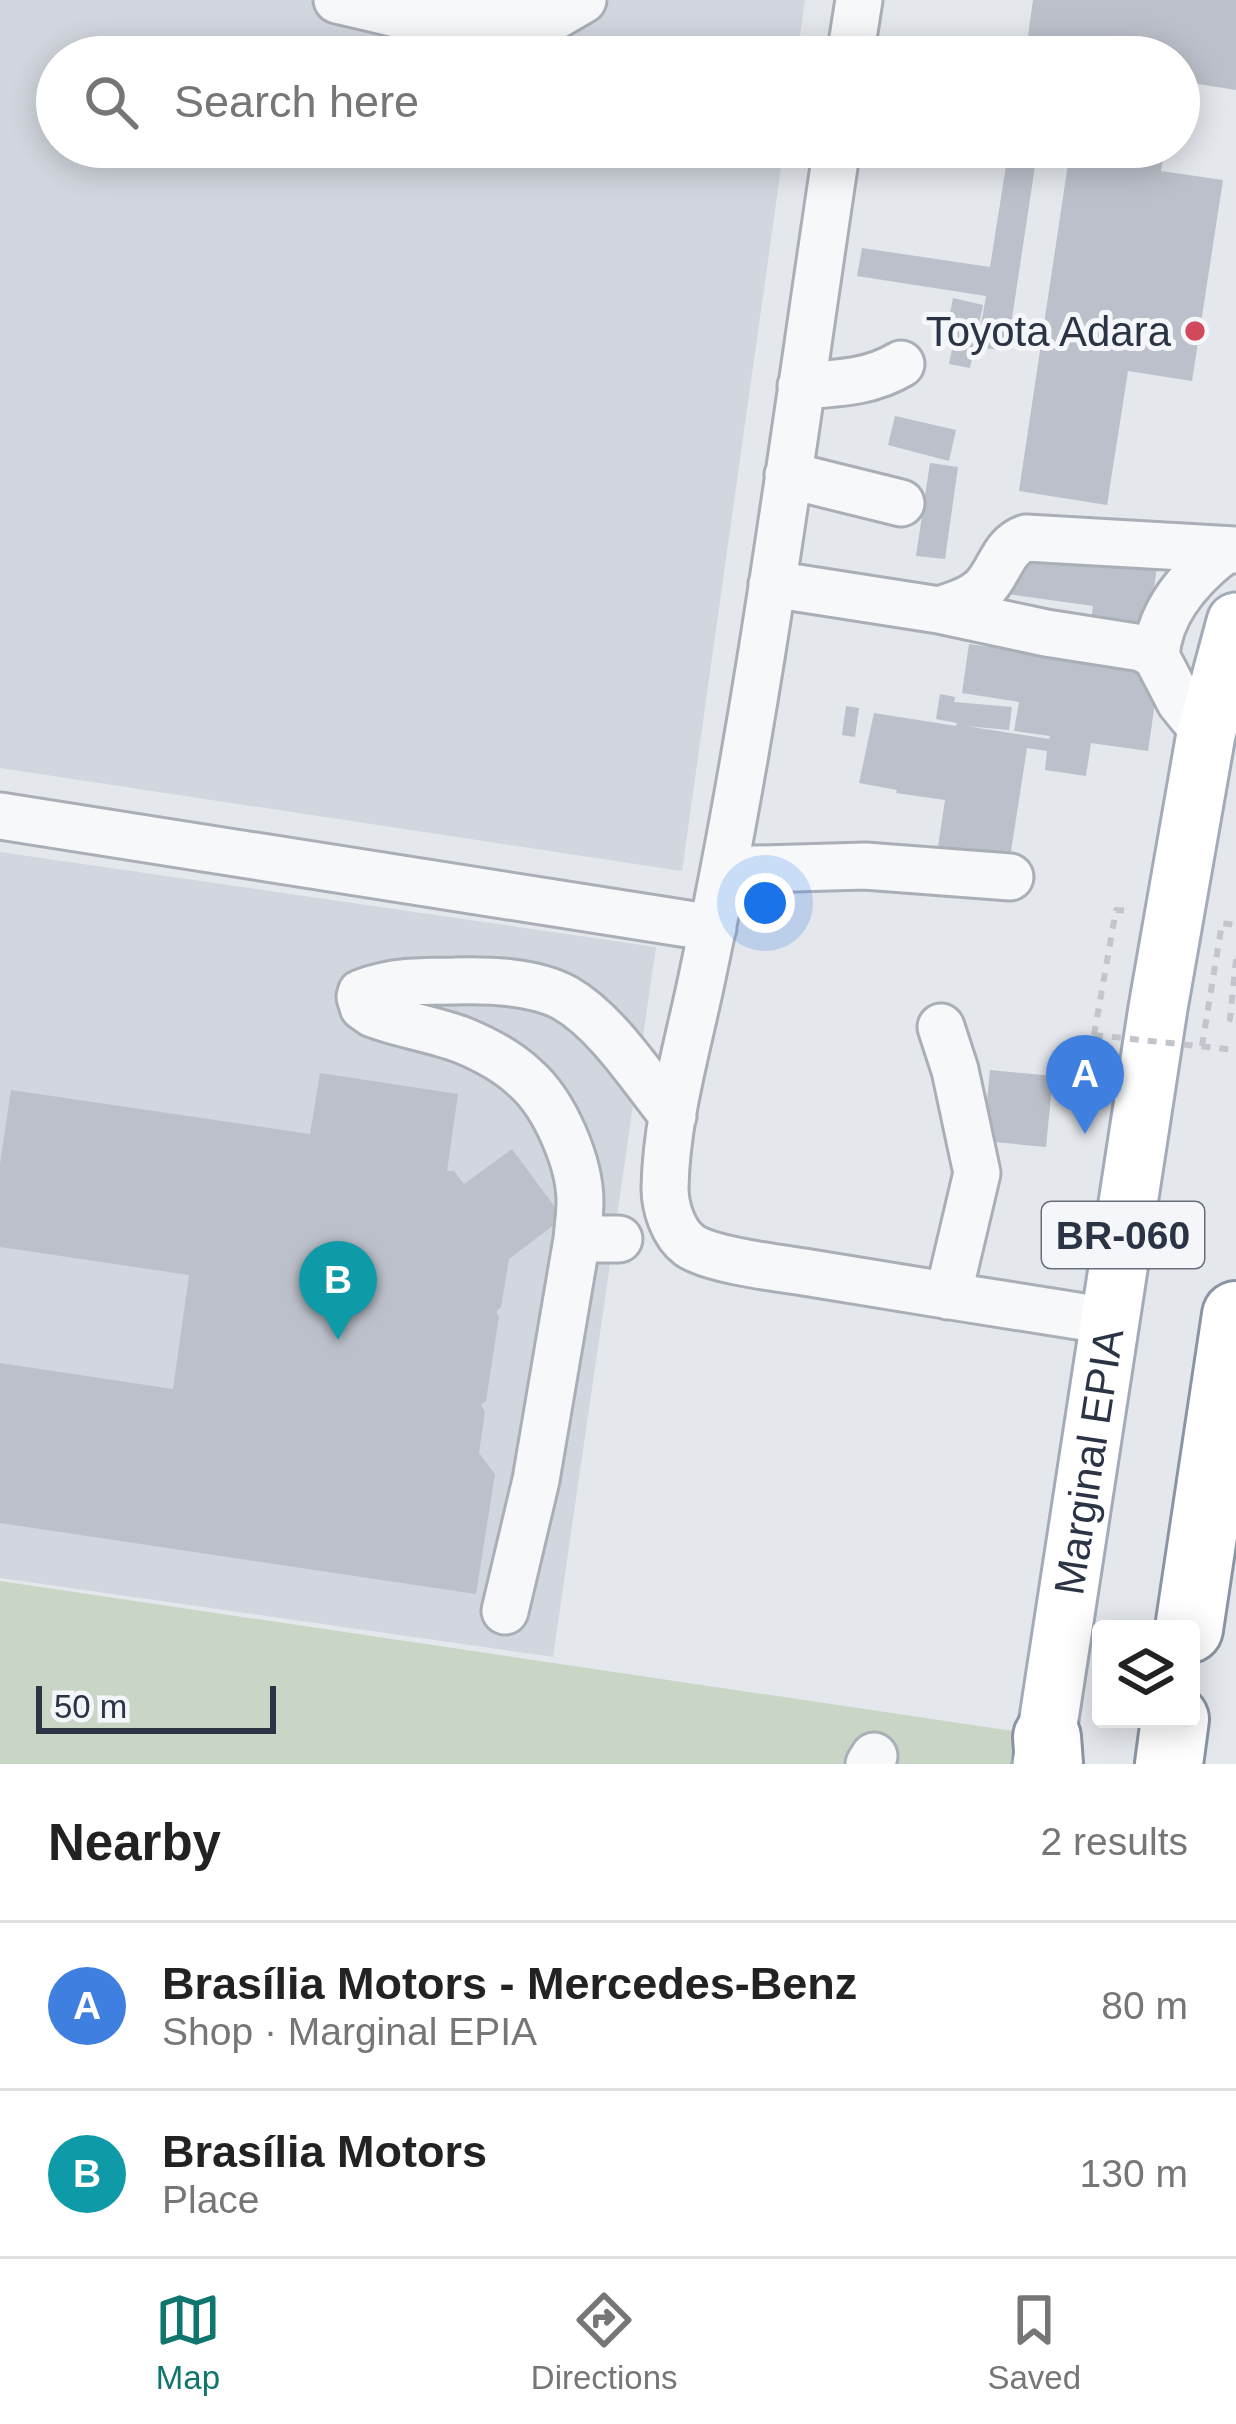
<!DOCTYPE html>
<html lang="en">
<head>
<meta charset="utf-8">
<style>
	body { margin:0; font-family:Arial,sans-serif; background:#f2f2f2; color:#222 }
	.controls { position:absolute; right:36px; bottom:36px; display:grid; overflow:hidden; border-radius:12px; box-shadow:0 6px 30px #0003 }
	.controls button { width:108px; height:108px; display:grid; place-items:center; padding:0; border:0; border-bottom:3px solid #e0e0e0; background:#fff; color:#222; font:60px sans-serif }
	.scale { position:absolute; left:36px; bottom:30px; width:240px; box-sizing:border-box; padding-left:12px; border:6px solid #2b3445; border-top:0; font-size:33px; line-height:42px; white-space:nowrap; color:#2b3445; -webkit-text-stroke:9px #f4f6f9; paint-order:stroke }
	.you { position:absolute; left:765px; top:903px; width:42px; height:42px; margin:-30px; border:9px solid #fff; border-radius:50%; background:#1a73e8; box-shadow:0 0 0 18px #1a73e833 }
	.badge { display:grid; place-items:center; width:78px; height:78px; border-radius:50%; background:#0f766e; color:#fff; font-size:39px; font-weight:700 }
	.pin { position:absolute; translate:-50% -99px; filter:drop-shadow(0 3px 6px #0008) }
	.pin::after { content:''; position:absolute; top:63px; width:42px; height:36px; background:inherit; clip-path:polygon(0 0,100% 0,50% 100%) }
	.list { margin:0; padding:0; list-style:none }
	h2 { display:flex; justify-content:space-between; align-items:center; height:156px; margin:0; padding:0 48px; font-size:51px }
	h2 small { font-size:39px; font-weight:400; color:#767676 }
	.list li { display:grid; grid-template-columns:78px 1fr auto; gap:36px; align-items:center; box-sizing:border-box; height:168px; padding:0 48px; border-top:3px solid #e0e0e0 }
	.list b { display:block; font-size:45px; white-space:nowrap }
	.list p { margin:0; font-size:39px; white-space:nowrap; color:#767676 }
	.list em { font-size:39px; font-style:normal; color:#767676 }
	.icon { flex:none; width:66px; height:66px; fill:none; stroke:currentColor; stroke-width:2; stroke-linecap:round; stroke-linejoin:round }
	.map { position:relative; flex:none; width:1236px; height:1764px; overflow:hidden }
	.search { position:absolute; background:#fff; box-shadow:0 6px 30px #0003; left:36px; right:36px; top:36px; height:132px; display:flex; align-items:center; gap:30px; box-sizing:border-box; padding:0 42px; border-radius:66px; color:#767676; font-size:45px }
	.sheet { height:492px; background:#fff }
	nav { display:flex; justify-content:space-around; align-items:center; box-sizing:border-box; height:168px; border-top:3px solid #e0e0e0; background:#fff; font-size:33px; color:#767676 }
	nav a { display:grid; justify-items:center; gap:6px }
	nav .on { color:#0f766e }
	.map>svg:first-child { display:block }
</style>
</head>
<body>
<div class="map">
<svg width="1236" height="1764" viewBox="0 0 1236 1764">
	<rect width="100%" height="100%" fill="#e4e7ec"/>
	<path fill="#d2d6de" d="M0,0H805L797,57H57V147H784L682,871L0,768Z
		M0,852L656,947L553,1657L0,1578Z"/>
	<path fill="#c9d6c5" d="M0,1581L1033,1734L1018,1764H0Z"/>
	<path fill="#bbc0ca" d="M1033,0H1236V90L1179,81V57H1025Z
		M1009,147H1165L1161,171L1223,180L1192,381L1128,371L1107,505L1019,491L1069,157L1037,153L1007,351L977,347L986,296L857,276L862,248L990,267Z
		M953,298L983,305L970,368L949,364L956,330L947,328Z
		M895,416L956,430L949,461L888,445Z
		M930,463L958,467L945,559L916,556Z
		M1014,547L1157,567L1143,664L1157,689L1148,751L1091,743L1086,776L1045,770L1047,751L1027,748L1010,858L938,847L945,800L896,793L897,790L859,783L874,713L956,726L957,723L936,719L940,694L955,697L954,702L1012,707L1009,730L966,726L1049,739L1050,736L1014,731L1019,702L962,693L969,644L1086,661L1093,606L1008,594Z
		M846,706L859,708L855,737L842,735Z
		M990,1070L1053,1076L1046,1147L983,1141Z
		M320,1073L458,1094L447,1171H454L464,1184L512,1149L563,1218L509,1259L501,1307L496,1312L499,1316L486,1401L481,1405L485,1412L479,1453L495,1474L476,1594L0,1523V1363L173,1389L189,1275L0,1247V1164L11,1090L310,1134Z"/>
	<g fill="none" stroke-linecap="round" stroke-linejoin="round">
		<defs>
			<path id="minor" d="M337,0L431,22H500L552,18L583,0
				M850,57L859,0
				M837,147C795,423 761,701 703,973C689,1042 666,1118 665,1188C665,1207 673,1233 689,1245C710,1260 777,1268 804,1272C906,1289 1007,1305 1109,1321
				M801,386C837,383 869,383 901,364
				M788,475L901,503
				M772,584L939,610C955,605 971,600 983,589C1000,573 1002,546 1026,538L1236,550
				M939,610L1046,633L1142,648L1156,656L1180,702L1206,734
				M1156,656C1159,611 1191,576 1225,550
				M0,816L713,928
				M724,870L865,866L1010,877
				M941,1027L955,1070L977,1173L948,1296
				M577,1239H619
				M505,1611L536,1480L577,1239C578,1227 580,1214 580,1202C580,1163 555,1104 525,1078C508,1062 484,1049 462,1040C433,1029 402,1025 373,1014L363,1007L360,997L361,993C391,981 422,981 454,981C489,980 534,981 565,998C608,1023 642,1078 673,1116
				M869,1764L874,1756"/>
			<g id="major">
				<path id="s1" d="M1042,1764L1158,1008L1206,734L1236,622"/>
			</g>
			<path id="highway" d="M1189,1629L1236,1315
				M1047,1737L1049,1764
				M1169,1764L1175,1719"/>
		</defs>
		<use href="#minor" stroke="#a9aeb7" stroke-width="51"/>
		<use href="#major" stroke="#a3abb8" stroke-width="63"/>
		<use href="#highway" stroke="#8b94a3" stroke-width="72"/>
		<path stroke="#c2c5cb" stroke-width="6" stroke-dasharray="9 9" stroke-linecap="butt" d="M1236,959L1230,1019L1236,1020
			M1094,1035L1116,910L1132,911
			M1202,1046L1222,923L1236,925"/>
		<use href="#minor" stroke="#f7f8fa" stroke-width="45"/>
		<use href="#major" stroke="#fff" stroke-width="57"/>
		<use href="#highway" stroke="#fff" stroke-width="66"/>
		<path stroke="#c2c5cb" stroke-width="6" stroke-dasharray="9 9" stroke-linecap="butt" d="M1094,1035L1236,1050"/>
	</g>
	<circle fill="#d1495b" stroke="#f4f6f9" stroke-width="4.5" cx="1195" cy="331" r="12"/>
	<g text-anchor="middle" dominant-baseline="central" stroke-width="10" stroke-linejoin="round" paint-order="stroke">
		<rect fill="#f4f6f9" stroke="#676e7b" stroke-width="3" x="1042" y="1202" width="162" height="66" rx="9"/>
		<g font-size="39" font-weight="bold" fill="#2b3445">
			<text x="1123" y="1235">BR-060</text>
		</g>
		<g font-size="42" fill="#2b3445" stroke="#f4f6f9" text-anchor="end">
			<text x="1171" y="331">Toyota Adara</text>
		</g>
		<g font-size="42" fill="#2b3445" stroke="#f4f6f9">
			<text stroke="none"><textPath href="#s1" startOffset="306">Marginal EPIA</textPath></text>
		</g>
	</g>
</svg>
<div class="controls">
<button><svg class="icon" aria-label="layers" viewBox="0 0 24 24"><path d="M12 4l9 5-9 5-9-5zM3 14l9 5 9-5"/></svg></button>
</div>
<div class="scale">50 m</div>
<div class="you"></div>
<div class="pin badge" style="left:1085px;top:1134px;background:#3f7fe0">A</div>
<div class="pin badge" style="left:338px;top:1340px;background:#0f9aa8">B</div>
<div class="search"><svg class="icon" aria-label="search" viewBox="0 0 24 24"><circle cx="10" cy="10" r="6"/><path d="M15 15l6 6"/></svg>Search here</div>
</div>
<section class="sheet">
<h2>Nearby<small>2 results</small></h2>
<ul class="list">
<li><span class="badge" style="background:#3f7fe0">A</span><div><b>Brasília Motors - Mercedes-Benz</b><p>Shop · Marginal EPIA</p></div><em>80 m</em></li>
<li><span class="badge" style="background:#0f9aa8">B</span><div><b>Brasília Motors</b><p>Place</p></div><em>130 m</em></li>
</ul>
</section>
<nav>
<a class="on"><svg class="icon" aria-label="map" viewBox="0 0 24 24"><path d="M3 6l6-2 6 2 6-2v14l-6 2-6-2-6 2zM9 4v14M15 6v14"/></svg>Map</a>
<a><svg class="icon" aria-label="directions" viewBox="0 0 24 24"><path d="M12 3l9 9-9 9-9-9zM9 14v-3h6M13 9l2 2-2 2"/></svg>Directions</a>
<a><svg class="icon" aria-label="saved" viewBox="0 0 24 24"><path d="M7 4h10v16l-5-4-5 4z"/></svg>Saved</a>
</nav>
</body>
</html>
